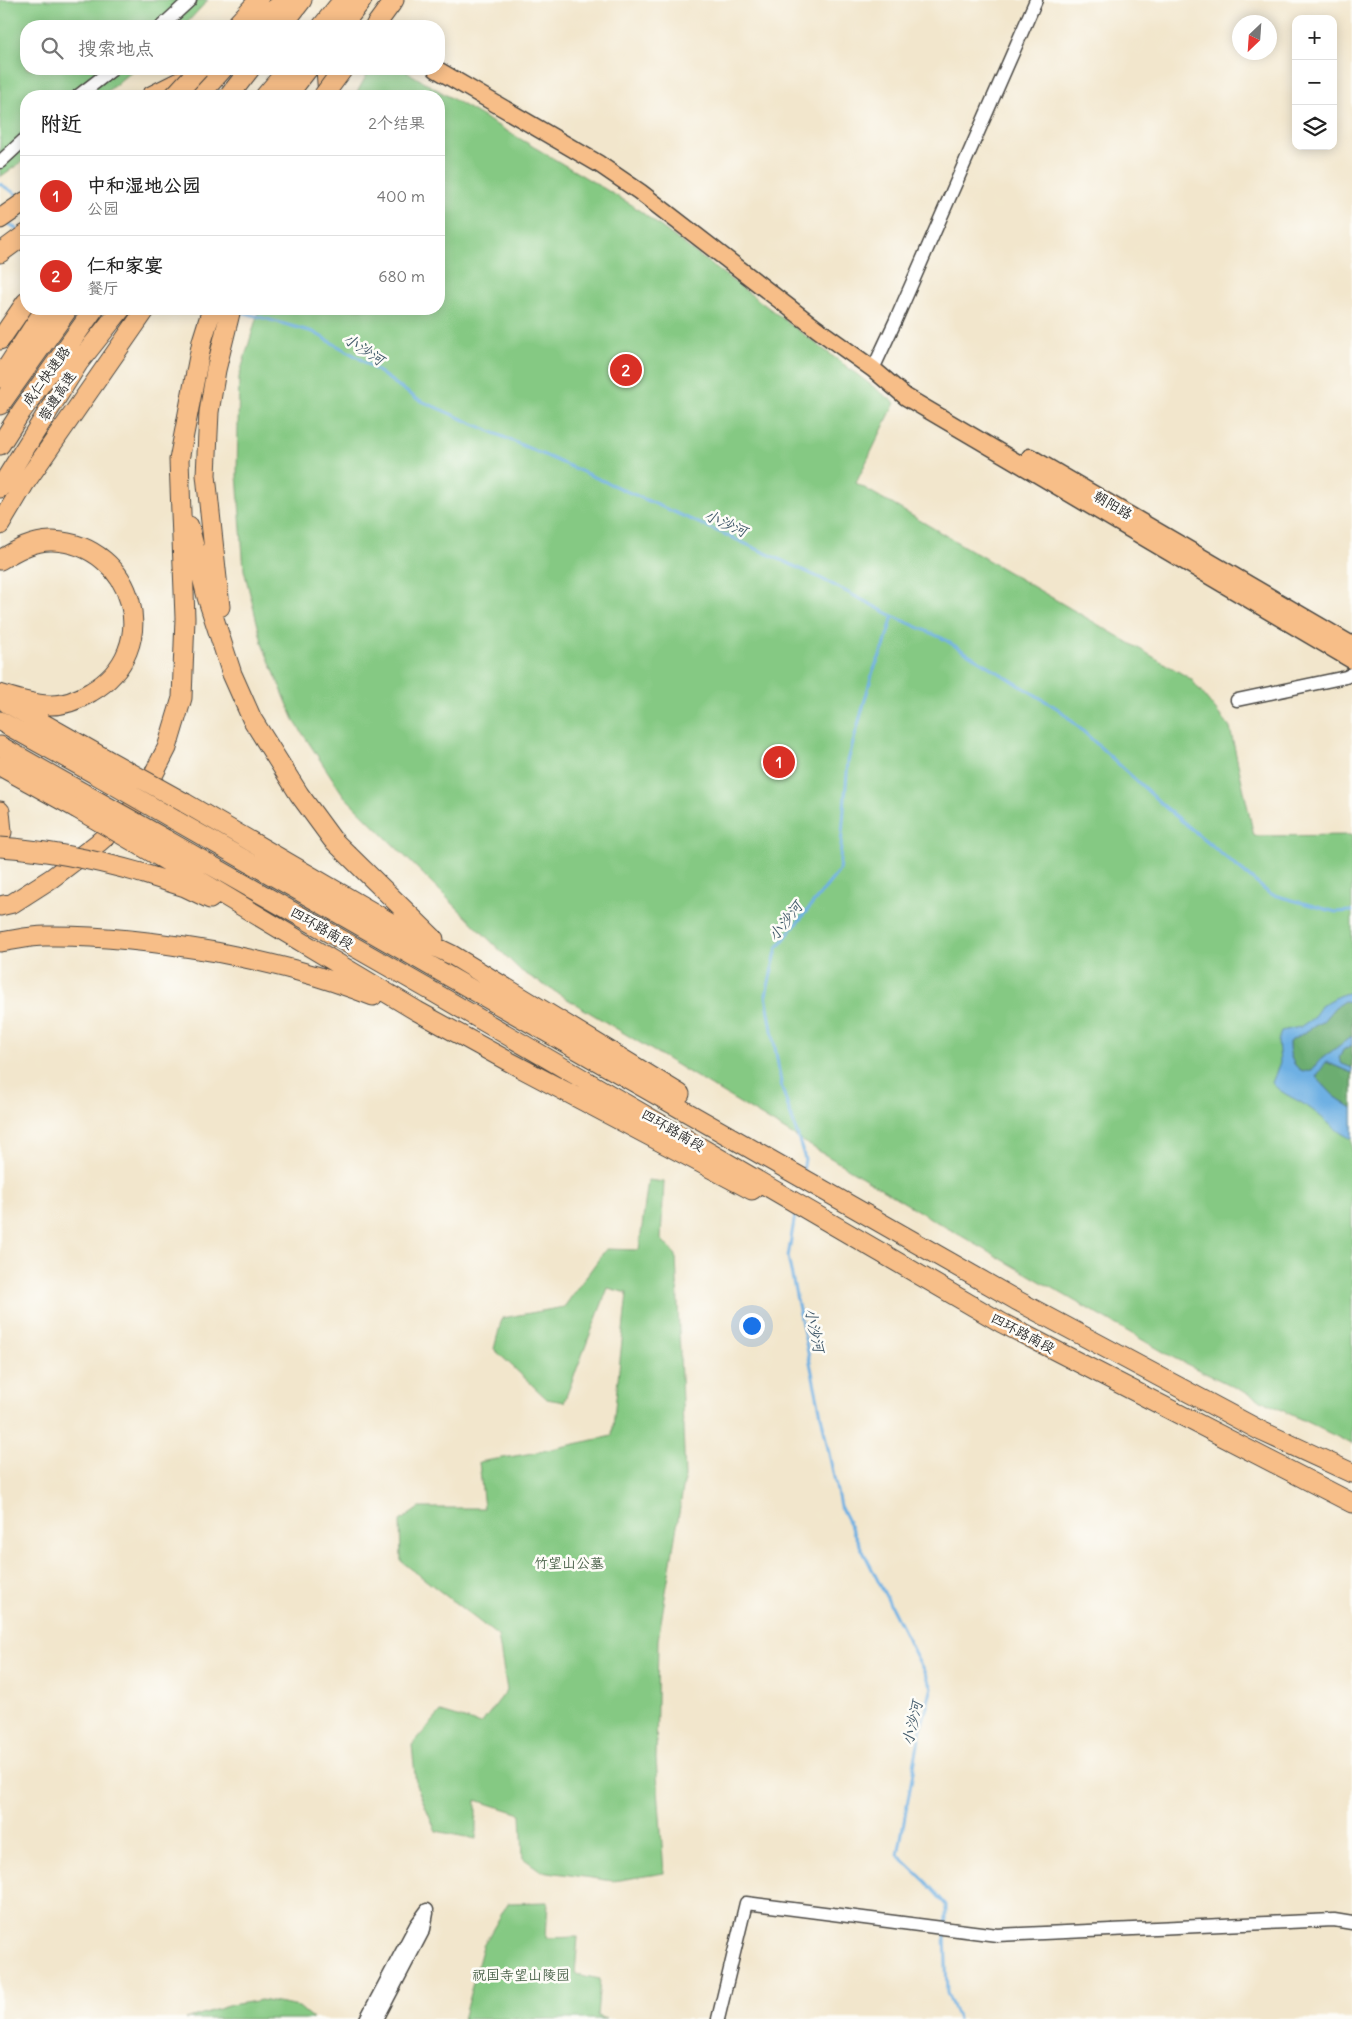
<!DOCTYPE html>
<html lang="zh">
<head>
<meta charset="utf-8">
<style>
	body { margin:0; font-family:Delius,"LXGW WenKai TC",sans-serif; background:#f2f2f2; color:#222 }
	.controls { position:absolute; right:15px; top:15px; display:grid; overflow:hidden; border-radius:10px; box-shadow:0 2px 12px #0003 }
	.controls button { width:45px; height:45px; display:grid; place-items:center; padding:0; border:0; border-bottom:1px solid #e0e0e0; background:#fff; color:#222; font:25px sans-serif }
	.compass { position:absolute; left:1232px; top:15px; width:45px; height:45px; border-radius:50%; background:#fff; box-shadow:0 2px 12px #0003; rotate:205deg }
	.you { position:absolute; left:751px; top:1325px; width:18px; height:18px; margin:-12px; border:4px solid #fff; border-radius:50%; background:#1a73e8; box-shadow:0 0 0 8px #1a73e833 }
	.badge { display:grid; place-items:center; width:32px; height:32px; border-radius:50%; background:#d93025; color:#fff; font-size:16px; font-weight:700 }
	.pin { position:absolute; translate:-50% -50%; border:2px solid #fff; box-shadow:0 1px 5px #0006 }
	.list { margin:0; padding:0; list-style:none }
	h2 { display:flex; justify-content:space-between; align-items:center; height:65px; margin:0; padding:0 20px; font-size:21px }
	h2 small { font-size:16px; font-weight:400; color:#767676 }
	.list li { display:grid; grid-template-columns:32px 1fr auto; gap:15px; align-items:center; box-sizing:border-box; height:80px; padding:0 20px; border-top:1px solid #e0e0e0 }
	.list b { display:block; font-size:19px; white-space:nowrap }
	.list p { margin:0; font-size:16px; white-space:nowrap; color:#767676 }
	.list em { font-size:16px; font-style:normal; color:#767676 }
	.icon { flex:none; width:28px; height:28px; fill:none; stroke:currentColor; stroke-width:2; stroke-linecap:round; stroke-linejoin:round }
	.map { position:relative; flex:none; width:1352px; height:2019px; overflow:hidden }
	.search { position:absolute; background:#fff; box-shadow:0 2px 12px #0003; left:20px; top:20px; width:425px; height:55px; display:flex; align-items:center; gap:12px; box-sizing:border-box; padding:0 18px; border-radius:20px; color:#767676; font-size:19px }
	.panel { position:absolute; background:#fff; box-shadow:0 2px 12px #0003; left:20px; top:90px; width:425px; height:225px; border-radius:20px }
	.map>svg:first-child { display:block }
</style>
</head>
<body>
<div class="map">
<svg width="1352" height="2019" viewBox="0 0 1352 2019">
	<rect width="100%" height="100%" fill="#fdfcf7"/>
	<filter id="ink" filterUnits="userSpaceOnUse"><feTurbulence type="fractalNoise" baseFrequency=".02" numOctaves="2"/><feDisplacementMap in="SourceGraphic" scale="10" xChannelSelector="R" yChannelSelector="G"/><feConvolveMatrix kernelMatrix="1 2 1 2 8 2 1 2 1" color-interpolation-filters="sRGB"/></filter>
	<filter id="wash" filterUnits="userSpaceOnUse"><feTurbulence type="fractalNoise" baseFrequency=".0096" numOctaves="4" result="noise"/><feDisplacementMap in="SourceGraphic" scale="20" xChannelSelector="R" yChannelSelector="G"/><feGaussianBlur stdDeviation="1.12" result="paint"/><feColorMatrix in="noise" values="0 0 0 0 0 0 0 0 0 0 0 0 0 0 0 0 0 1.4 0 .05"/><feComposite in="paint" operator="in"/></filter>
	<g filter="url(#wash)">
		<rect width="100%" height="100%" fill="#f2e6cc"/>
		<path fill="#85c983" stroke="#587a57" d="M0,0H208L184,26H26V69H134L102,96H26V159L0,177Z
			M375,69H402L632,205L895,403L856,483L1191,679L1230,728L1254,836L1352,835V1444L1174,1358L930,1218L521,971L344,796L295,722L263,646L244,570L237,475L239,377L259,309H439V96H355L369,71Z
			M648,1180L664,1182L661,1239L676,1255L685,1477L658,1640L656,1759L664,1873L613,1881L541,1871L523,1858L521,1814L476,1800V1839L436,1831L416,1785L412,1745L441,1712L481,1724L507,1690L498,1636L401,1561L400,1521L419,1508H484L479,1462L533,1453L612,1436L627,1293L608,1288L564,1402L547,1399L494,1349L502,1318L564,1307L606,1249L639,1250Z
			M548,1902L546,1938L578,1937L575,1974L600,1979L597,2016L607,2019H463L483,1946L508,1903Z
			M261,2000L299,2007L313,2019H186L231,2005Z"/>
		<path fill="#6cad71" stroke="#4c6c4e" d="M1344,1001L1352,1002V1036L1320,1060L1312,1071C1295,1075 1288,1055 1289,1042L1323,1021L1335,1007Z
			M1352,1045V1068L1342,1064L1339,1058L1343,1050Z
			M1325,1062L1352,1073V1108L1334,1096L1316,1077Z"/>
		<path fill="#6eb0e3" stroke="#4c6e87" d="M1352,982V1002L1344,1001L1335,1007L1323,1021L1289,1042C1288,1055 1295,1075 1311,1071L1320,1060L1352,1036V1045L1343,1050L1339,1058L1342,1064L1352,1068V1073L1326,1062L1316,1077L1334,1096L1352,1108V1139C1336,1132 1325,1119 1311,1109C1298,1099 1282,1095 1272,1083L1280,1062L1278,1042L1281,1031L1300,1027L1313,1018L1321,1006L1338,996L1350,992L1349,986Z"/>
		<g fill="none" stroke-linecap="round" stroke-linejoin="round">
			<path stroke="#6eb0e3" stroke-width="3" d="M0,184L21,197
				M5,222L19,230
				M238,311L313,332L359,358L417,399L735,539L820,578L893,616L884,647L873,671L848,761L839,871L777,948L766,995L782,1088L805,1159L803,1171
				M893,616L942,638L1060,710L1165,807L1270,894L1336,912L1352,911
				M796,1209L788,1257L840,1506L932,1687L921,1728L898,1855L926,1882L946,1905V1924
				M945,1933L947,1993L958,2019"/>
		</g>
	</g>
	<g filter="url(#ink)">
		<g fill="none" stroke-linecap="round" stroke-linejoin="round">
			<defs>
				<path id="minor" d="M162,26L190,0
					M78,96L113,69
					M0,162L26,138
					M873,369L895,322L1036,0
					M1237,700L1346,677L1352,674
					M366,2019L416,1925L427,1910
					M377,2019L424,1929L427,1913
					M718,2019L746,1903L997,1935L1334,1920L1352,1923"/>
				<path id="major" d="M436,69L599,164L640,192L817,329L873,369L906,397L1352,660
					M1030,457L1352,645"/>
				<path id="highway" d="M235,26L259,0
					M255,26L285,0
					M282,26L302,0
					M322,26L343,0
					M342,26L362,0
					M375,26L394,0
					M326,69L328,96
					M151,96L191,76
					M199,96L223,69
					M229,96L250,69
					M265,96L288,69
					M287,96L308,69
					M0,219L26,201
					M0,253L26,234
					M0,340L26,302
					M0,378L45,309
					M0,405L68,309
					M0,445L21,412L94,309
					M0,488L79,362L121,309
					M0,525L25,483L146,309
					M189,526L207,597L232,674L252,719L299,794L332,839L434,939
					M0,560C15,551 34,540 53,541C135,545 164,650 91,692C78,700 64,706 48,705C31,704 16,699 0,694
					M220,607L206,475L209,412L216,370L231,309
					M7,703L104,758
					M0,721L95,774
					M0,746L83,793
					M0,766L76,808
					M185,803L417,938L452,955L680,1094
					M0,811L2,832L0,837
					M175,820L1016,1300L1261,1431L1352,1473
					M165,839L428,989L1002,1323L1352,1503
					M155,854L417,1011L506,1060L752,1190
					M141,873L185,887L210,899
					M0,906L13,903L52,878L98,843L122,822L143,795L167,748L182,698L185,618L179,460L202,341L212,309
					M0,942C15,940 30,936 45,936C103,935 159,942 216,952C271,963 321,975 373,996"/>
			</defs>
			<use href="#minor" stroke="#494743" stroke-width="15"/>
			<use href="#major" stroke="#494743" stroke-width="19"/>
			<use href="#highway" stroke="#494743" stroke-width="21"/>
			<use href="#minor" stroke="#fff" stroke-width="12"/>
			<use href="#major" stroke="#f7be88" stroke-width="16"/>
			<use href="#highway" stroke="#f7be88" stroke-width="19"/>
			<defs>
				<path id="highway-bridge" d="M174,96L199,69
					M323,96L343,69
					M104,758L185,803
					M95,774L175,820
					M83,793L165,839
					M76,808L155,854
					M0,847C48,850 95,860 141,873"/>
			</defs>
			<use href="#highway-bridge" stroke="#494743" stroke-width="21" stroke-linecap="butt"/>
			<use href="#highway-bridge" stroke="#f7be88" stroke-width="19"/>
		</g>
	</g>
	<g text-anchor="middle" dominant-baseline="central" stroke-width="5" stroke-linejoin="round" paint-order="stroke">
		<g font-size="14" fill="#2b2b2b" stroke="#fdfcf7">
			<text transform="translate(46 376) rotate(-54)">成仁快速路</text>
			<text transform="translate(57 396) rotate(-57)">蓉遵高速</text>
			<text transform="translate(1113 505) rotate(30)">朝阳路</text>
			<text transform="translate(322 928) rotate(30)">四环路南段</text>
			<text transform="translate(673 1130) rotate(30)">四环路南段</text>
			<text transform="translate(1023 1333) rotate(28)">四环路南段</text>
		</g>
		<g font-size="14" fill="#4a624a" stroke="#fdfcf7">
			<text x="569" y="1563">竹望山公墓</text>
			<text x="521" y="1975">祝国寺望山陵园</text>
		</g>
		<g font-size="15" font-style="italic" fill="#425a6b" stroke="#fdfcf7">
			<text transform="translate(364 349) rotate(33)">小沙河</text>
			<text transform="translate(726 523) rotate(24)">小沙河</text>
			<text transform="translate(785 921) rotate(-52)">小沙河</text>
			<text transform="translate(815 1330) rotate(78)">小沙河</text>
			<text transform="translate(912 1723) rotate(-77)">小沙河</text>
		</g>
	</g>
</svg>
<div class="controls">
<button>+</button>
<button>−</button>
<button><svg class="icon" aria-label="layers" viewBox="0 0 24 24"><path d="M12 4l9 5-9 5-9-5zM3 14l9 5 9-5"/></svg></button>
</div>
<svg class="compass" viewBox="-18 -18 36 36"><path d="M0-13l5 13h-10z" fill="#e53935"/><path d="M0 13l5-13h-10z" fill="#767676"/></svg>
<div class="you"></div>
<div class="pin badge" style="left:779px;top:762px">1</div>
<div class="pin badge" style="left:626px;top:370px">2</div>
<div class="search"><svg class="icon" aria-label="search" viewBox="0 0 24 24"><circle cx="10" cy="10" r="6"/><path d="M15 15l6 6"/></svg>搜索地点</div>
<section class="panel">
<h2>附近<small>2个结果</small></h2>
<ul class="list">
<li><span class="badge">1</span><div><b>中和湿地公园</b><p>公园</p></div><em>400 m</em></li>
<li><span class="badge">2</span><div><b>仁和家宴</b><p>餐厅</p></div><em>680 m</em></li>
</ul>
</section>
</div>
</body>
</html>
